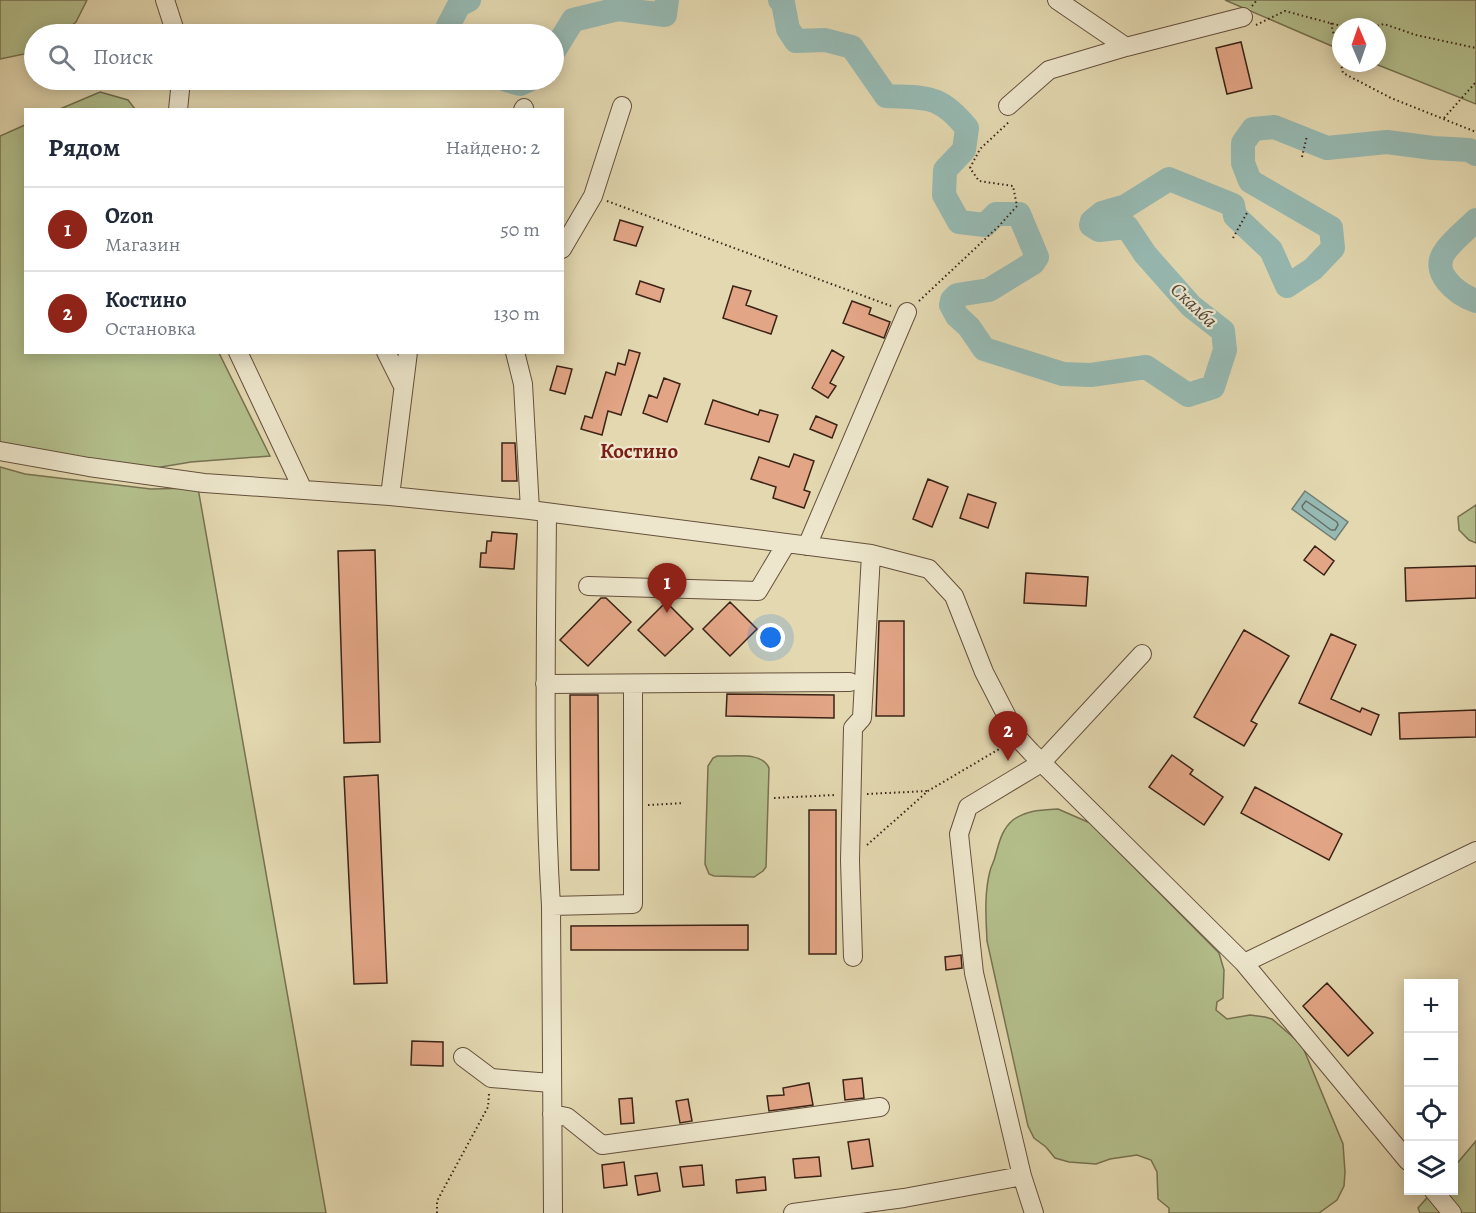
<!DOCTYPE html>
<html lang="ru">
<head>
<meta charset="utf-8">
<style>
	body { margin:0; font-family:Alegreya,serif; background:#f2f2f3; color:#1f2937 }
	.controls { position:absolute; right:18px; bottom:18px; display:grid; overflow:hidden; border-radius:0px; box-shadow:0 3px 15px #0003 }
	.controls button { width:54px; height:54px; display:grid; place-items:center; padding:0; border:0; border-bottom:2px solid #e0e1e3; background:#fff; color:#1f2937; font:30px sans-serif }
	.compass { position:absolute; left:1332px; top:18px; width:54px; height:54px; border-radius:50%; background:#fff; box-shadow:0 3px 15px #0003; rotate:358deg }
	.you { position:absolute; left:771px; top:638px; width:21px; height:21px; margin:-15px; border:4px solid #fff; border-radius:50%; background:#1a73e8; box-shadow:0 0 0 9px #1a73e833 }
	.badge { display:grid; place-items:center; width:39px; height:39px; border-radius:50%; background:#8f2418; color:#fff; font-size:20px; font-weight:700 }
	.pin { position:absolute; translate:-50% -50px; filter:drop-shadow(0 2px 3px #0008) }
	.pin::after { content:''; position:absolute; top:32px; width:21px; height:18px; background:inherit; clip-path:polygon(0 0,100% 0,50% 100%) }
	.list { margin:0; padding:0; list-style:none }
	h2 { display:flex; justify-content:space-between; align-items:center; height:78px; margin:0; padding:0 24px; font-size:26px }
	h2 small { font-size:20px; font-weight:400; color:#747a83 }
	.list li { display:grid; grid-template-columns:39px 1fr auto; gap:18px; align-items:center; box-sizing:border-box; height:84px; padding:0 24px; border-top:2px solid #e0e1e3 }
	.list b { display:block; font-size:22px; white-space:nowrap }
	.list p { margin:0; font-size:20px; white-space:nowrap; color:#747a83 }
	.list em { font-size:20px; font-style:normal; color:#747a83 }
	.icon { flex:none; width:33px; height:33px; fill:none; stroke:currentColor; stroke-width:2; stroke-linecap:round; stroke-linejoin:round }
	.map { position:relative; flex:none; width:1476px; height:1213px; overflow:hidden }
	.search { position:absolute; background:#fff; box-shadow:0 3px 15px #0003; left:24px; top:24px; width:540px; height:66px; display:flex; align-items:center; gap:15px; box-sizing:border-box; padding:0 21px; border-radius:33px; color:#747a83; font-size:22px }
	.panel { position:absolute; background:#fff; box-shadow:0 3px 15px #0003; left:24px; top:108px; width:540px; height:246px; border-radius:0px }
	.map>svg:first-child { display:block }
</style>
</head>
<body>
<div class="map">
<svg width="1476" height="1213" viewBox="0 0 1476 1213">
	<rect width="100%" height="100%" fill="#e3d8b0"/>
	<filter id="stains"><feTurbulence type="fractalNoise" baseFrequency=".00333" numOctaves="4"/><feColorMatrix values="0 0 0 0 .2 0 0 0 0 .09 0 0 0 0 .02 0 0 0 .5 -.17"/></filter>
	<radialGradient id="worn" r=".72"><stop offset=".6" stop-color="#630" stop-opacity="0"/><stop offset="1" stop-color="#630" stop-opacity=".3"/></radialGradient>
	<path fill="#b3bf8c" stroke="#777151" stroke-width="1.5" d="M0,0H87L76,22L61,34H34V52L0,59Z
		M1225,0H1476V104L1373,63H1377V27H1341V50Z
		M100,92L128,100L135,109H60Z
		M25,125L26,352L219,353L270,456L191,462L149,469L0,444V136Z
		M0,467L25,474L151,489L198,488L326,1213H0Z
		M1476,505V543L1469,540L1459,530L1458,517Z
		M717,756C733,757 762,751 769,768L766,867L763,871L754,877L714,876L709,874L705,864L708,766L713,758Z
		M1058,809L1090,823L1219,953L1224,970L1223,998L1217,1002L1216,1010L1227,1019L1250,1015L1265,1017L1272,1019L1302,1045L1343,1144L1345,1172L1344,1186L1337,1200L1319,1213H1169V1208L1158,1199L1157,1172L1151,1160L1137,1155L1110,1159L1096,1164L1069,1162L1055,1158L1046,1147L1034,1138L1028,1126L987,941C986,918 984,894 990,871C991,866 994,862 995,857C999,844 1001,830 1013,820C1026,810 1043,810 1058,809Z
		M1476,1141V1213H1420L1418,1208L1433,1191L1454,1190V1167Z"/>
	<path fill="#96b9b2" stroke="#727d74" stroke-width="1.5" d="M1305,491L1348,522L1335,540L1292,509Z"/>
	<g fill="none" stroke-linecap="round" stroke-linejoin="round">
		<path stroke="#686e64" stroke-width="1.5" d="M1306,501L1337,522L1338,525L1335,530H1331L1303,509L1302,506Z"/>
		<path stroke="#96b9b2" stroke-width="24" d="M780,0L783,3L788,29L796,41L825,40L852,47L886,96C927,98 939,94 967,128L964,150L945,170L944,195L959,222L985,225L996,214H1019L1037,257L1033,263L989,290L957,295L952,300L951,305L957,316L969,327L984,349L1063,374L1091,375L1146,367L1188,395L1213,387L1225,350L1223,331L1191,306L1145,254L1127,227L1099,230L1091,225L1092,221L1102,213L1126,206L1169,179L1233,205L1235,216L1271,250L1287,286L1313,269L1333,248L1331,228L1250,181L1243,163V143L1253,129L1274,127L1327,148L1387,142L1433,148L1469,150L1476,154
			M451,34L448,26L459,5L469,0
			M554,51L573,20L618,9L665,15L667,0
			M506,80L520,84L529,80
			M1476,220C1466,230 1454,239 1446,250C1428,272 1457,294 1476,301"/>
	</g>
	<path fill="#e2a585" stroke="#3b2316" stroke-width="1.5" d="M1241,42L1252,88L1227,94L1216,48Z
		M620,220L643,227L636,246L614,240Z
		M640,281L664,289L660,302L636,294Z
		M733,286L751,291L746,305L777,316L771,334L723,318Z
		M852,301L871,308L869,314L890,322L884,338L843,323Z
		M629,350L640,353L621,415L608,411L602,435L581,429L585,416L592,418L606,372L615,375L618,363L625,365Z
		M832,350L844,357L830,383L836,386L828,398L812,388Z
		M557,366L572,369L565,394L550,390Z
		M664,378L680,384L667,422L643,413L649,395L657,398Z
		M713,400L758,415L760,410L778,415L769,442L705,424Z
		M816,416L837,425L832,438L810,429Z
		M502,443H515L517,481H502Z
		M794,454L814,461L804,490L810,492L804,508L773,498L776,487L751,479L759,457L789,467Z
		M928,479L948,487L932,527L913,519Z
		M968,494L996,503L988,528L960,518Z
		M492,532L517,534L514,569L480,567L481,553H486L487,541H491Z
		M1315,546L1334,561L1324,575L1304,560Z
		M375,550L380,742L344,743L338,551Z
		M1476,566V598L1406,601L1405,568Z
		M1026,573L1088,577L1086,606L1024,603Z
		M601,598H606L631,622L588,666L560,640Z
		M666,602L693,629L665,656L638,630Z
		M730,602L757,629L730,656L703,629Z
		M879,621H904V716H876Z
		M1244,630L1289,656L1251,721L1257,724L1244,746L1194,717Z
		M1331,634L1356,645L1331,699L1360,712L1362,708L1379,715L1371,735L1299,703Z
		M727,694L834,695V718L726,716Z
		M570,695H598L599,870H571Z
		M1476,710V737L1400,739L1399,713Z
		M1172,755L1193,770L1190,774L1223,797L1204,825L1149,787Z
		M378,775L387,983L354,984L344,777Z
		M1255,787L1342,834L1329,860L1241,813Z
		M809,810H836V954H809Z
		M748,925V950H571V926Z
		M961,955L962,968L946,970L945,957Z
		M1327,983L1373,1033L1348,1056L1303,1006Z
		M412,1041L443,1042V1066L411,1065Z
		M862,1078L864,1098L845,1100L843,1080Z
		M809,1083L813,1105L769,1111L767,1096L784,1095L783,1088Z
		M632,1098L634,1123L621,1124L619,1099Z
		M688,1099L692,1121L680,1123L676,1101Z
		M869,1139L873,1166L852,1169L848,1142Z
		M819,1157L821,1176L795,1178L793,1159Z
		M624,1162L627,1185L604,1188L602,1165Z
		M702,1165L704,1185L683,1187L680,1167Z
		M657,1173L660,1191L638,1195L635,1176Z
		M765,1177L766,1190L737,1193L736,1180Z"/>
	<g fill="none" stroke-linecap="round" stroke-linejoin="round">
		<defs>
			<path id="minor" d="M165,0L176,34
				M1057,0L1126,47
				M1008,106L1049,70L1126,47L1243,17
				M178,110L181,80
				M523,110L524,108
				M562,249L593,196L622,106
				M238,352L303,490
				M386,352L402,384
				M515,352L523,384L530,510
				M0,451L89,467L204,483L390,496L530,510L871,554L929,569L954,596L984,672L1018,738L1031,752L1244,963L1476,851
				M390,496L408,352
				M547,513C546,644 543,775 551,906L553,1213
				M807,546L907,312
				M588,586L758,591L786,544
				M545,684L850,682
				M551,906L633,904V684
				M853,957L850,861L853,728L862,718L871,554
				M1244,963L1408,1161
				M463,1057L491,1078L551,1083
				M552,1114L567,1117L602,1145L880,1107
				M1433,1190L1452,1213
				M793,1213L904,1198L1022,1176
				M1034,1213L1022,1176L974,973L959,834L968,807L1041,763L1142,654"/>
		</defs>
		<use href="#minor" stroke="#65503c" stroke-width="20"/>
		<path stroke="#3b2316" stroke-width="2" stroke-dasharray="1.5 3" stroke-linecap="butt" d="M1252,6L1257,0
			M1331,23L1343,73L1391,98L1476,132
			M1256,25L1285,11L1345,27
			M1373,27L1384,24L1416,35L1476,48
			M1444,118L1476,82
			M1302,157L1307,136
			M607,201L891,306
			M1233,238L1248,211
			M919,301L999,226L1017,206L1013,186L979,181L970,168L980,149L1010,121
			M867,794L927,791
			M774,798L835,795
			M648,805L684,803
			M867,845L928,791L1006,745
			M437,1213V1201L488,1107L489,1094"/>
		<use href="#minor" stroke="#ede6cc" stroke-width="18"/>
	</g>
	<g text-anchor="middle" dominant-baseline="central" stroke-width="4.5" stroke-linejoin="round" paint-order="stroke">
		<g font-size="20" font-style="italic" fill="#52483d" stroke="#ede6cc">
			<text transform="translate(1194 305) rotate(43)">Скалба</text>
		</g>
		<g font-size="21" font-weight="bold" fill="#7a1f14" stroke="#ede6cc">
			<text x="639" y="451">Костино</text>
		</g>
	</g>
	<rect width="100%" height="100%" filter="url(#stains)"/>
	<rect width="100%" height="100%" fill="url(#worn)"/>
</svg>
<div class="controls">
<button>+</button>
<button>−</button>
<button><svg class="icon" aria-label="locate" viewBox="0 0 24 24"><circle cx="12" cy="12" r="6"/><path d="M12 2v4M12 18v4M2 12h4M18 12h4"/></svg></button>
<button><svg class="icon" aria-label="layers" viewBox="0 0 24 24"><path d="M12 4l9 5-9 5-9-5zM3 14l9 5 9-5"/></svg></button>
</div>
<svg class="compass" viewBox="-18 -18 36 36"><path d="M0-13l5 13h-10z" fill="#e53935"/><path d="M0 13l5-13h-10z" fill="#747a83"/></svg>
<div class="you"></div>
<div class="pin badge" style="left:667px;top:613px">1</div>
<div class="pin badge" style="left:1008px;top:761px">2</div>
<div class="search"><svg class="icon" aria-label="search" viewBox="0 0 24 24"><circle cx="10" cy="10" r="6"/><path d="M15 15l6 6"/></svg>Поиск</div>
<section class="panel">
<h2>Рядом<small>Найдено: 2</small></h2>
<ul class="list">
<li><span class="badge">1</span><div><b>Ozon</b><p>Магазин</p></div><em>50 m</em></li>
<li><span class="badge">2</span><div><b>Костино</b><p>Остановка</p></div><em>130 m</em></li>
</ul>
</section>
</div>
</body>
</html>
